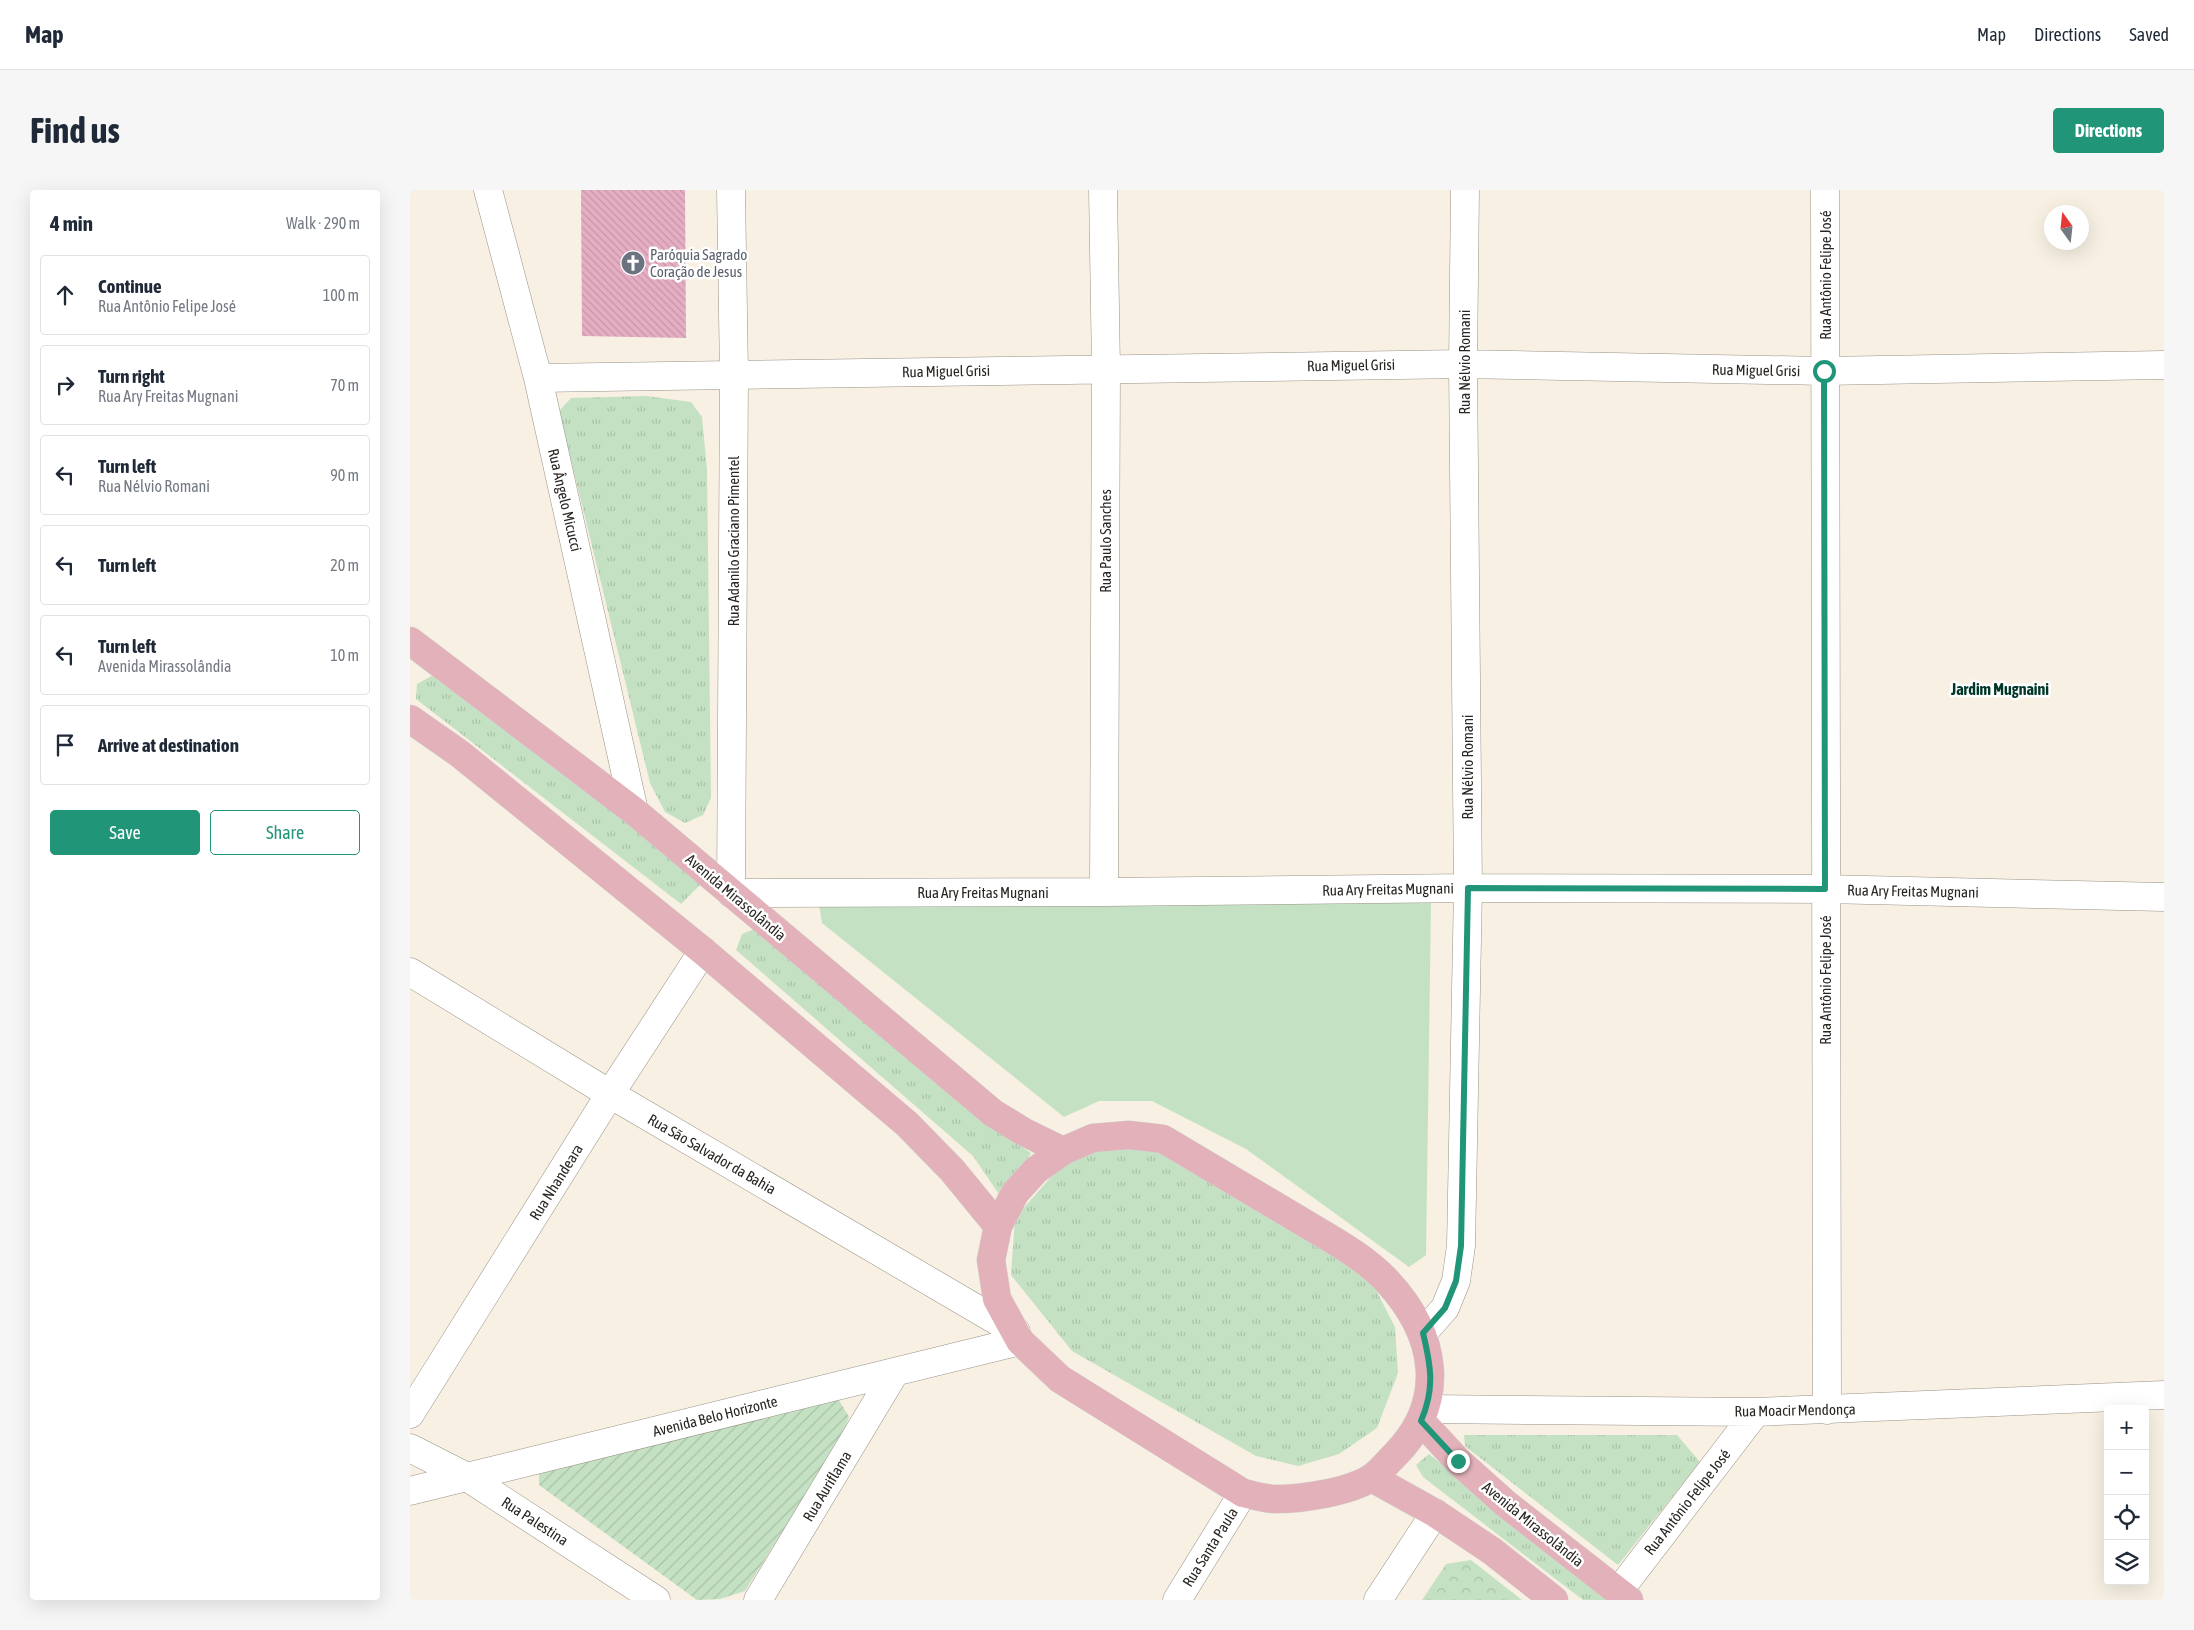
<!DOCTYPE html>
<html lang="en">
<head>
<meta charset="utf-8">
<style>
	body { margin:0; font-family:"Asap Condensed",sans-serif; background:#f6f6f7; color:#1f2937 }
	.controls { position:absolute; right:15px; bottom:15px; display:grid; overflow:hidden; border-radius:5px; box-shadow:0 5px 20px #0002 }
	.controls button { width:45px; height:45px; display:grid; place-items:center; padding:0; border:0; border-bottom:1px solid #e0e1e3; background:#fff; color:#1f2937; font:25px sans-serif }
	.compass { position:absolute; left:1634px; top:15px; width:45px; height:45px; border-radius:50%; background:#fff; box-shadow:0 5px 20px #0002; rotate:345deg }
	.stop { position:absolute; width:15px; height:15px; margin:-11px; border:4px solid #219578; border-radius:50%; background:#fff }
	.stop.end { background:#219578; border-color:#fff; box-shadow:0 1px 5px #0008 }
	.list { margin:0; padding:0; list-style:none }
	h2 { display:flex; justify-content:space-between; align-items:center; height:65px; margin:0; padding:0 20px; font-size:21px }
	h2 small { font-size:16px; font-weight:400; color:#747a83 }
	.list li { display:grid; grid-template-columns:32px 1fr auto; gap:15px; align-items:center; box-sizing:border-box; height:80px; margin:0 10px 10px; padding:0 10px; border:1px solid #e0e1e3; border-radius:5px }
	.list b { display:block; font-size:19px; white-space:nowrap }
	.list p { margin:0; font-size:16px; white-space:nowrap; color:#747a83 }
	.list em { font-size:16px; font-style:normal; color:#747a83 }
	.actions { display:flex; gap:10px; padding:15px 20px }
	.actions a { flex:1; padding:11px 0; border:1px solid #219578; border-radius:5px; text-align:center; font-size:18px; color:#219578 }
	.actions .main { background:#219578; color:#fff }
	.icon { flex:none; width:28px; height:28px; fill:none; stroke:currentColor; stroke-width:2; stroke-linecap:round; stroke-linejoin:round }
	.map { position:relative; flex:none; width:1754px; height:1410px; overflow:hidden; border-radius:5px }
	header { display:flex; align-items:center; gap:30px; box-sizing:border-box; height:70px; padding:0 25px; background:#fff; border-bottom:1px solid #e0e1e3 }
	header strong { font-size:24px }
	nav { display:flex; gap:28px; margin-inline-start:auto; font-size:18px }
	.intro { display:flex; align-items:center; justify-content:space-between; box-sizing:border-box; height:120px; padding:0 30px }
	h1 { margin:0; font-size:35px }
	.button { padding:12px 22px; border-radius:5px; background:#219578; color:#fff; font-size:18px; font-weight:700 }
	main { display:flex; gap:30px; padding:0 30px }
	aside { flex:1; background:#fff; border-radius:5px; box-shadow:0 5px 20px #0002 }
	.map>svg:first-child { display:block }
</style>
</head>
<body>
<header>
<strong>Map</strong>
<nav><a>Map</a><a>Directions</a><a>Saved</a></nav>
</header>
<div class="intro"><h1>Find us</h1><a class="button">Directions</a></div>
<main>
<aside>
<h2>4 min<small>Walk · 290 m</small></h2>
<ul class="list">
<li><svg class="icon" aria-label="ahead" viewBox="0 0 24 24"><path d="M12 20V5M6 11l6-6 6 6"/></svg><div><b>Continue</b><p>Rua Antônio Felipe José</p></div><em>100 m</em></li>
<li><svg class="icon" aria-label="right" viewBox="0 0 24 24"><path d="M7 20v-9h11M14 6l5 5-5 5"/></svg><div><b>Turn right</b><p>Rua Ary Freitas Mugnani</p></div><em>70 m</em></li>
<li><svg class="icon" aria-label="left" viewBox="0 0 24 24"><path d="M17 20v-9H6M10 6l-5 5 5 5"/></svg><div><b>Turn left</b><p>Rua Nélvio Romani</p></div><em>90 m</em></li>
<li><svg class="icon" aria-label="left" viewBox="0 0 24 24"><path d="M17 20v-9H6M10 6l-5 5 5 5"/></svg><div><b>Turn left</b></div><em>20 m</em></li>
<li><svg class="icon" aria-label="left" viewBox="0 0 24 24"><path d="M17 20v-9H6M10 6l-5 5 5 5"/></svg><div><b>Turn left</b><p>Avenida Mirassolândia</p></div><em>10 m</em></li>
<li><svg class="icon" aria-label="arrive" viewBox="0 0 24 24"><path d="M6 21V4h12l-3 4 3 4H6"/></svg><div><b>Arrive at destination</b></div></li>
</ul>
<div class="actions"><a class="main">Save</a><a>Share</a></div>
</aside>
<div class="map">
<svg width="1754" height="1410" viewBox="0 0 1754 1410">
	<defs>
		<pattern id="grass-tufts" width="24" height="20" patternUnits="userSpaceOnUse" patternTransform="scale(1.25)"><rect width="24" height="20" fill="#c4e2c3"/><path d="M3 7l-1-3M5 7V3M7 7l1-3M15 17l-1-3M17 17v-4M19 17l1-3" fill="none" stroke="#a8c2a7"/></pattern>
		<pattern id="forest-crowns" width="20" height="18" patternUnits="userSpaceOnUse" patternTransform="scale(1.25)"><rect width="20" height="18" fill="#c4e2c3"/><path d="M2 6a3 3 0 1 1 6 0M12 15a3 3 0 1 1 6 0" fill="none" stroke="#a8c2a7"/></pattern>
		<pattern id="garden-furrows" width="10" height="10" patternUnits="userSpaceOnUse" patternTransform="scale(1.25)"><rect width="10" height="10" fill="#c4e2c3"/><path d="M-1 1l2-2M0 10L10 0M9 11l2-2" fill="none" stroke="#a8c2a7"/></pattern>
		<pattern id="building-back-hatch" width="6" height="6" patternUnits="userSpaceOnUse" patternTransform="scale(1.25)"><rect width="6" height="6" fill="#e6aec3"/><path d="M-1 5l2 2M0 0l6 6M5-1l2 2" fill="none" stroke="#c596a7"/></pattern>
	</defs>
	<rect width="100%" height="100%" fill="#f7f0e3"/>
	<path fill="url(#grass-tufts)" d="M236,206L281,212L292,227L297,280L301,608L293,625L275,633L255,622L240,593L149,221L161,208Z
		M25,484L293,692L271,714L6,509L7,494Z
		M347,738L591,943L621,963L593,1010L563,966L326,760L332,744Z
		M705,950L758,960L943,1076L966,1100L985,1137L988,1183L967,1238L929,1264L888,1276L846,1266L662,1161L601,1085L605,1028L656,970Z
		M1054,1245H1267L1290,1272L1208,1375L1055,1256Z
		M1019,1264L1205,1410H1173L1013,1287L1006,1275Z"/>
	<path fill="url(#forest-crowns)" d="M1061,1370L1112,1410H1012L1036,1374Z"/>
	<path fill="url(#garden-furrows)" d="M427,1207L439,1227L431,1248L335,1401L310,1409L287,1410L129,1295V1276Z"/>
	<path fill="#c4e2c3" d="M459,704L1021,713L1016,1065L999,1077L836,959L742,911H689L654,927L412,733L408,708Z"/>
	<path fill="url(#building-back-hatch)" d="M171,0H275L276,148L172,146Z"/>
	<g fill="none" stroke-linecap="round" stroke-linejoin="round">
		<defs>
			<path id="minor" d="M78,0L128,188L224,621
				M321,0L324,185L321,703L694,702L1058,698L1415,699L1754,707
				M693,0L696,178L694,702
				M1415,0L1417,1220
				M128,188L1053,174L1414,181L1754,175
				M0,782L200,904L606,1142
				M1013,1143L1035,1118L1046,1091L1051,1056L1058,698L1053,174L1055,0
				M1016,1219L1346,1222L1754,1205
				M0,1224L200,904L293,761
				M0,1258L57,1287L246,1410
				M0,1301L610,1151
				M1208,1402L1346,1222
				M348,1410L485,1182
				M767,1410L833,1303
				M968,1410L1025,1323"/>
			<path id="major" d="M0,451L224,621L583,923L614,942L653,961
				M0,529L50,564L293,761L497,934L542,980L588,1036
				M719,945L753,949C798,976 842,1002 886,1028C917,1047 951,1064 976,1090C1027,1144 1039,1212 983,1267C976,1274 969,1283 961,1288C939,1302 892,1309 866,1309C855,1309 843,1305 833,1303L650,1189L610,1151L587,1109L581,1070L588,1036L605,1003L626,980L653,961L683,948Z
				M1011,1231L1048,1271L1096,1314L1219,1410
				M962,1288L1025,1323L1082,1361L1144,1410"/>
		</defs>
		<use href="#minor" stroke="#999286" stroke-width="29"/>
		<use href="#major" stroke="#d4d4d3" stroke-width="29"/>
		<use href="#minor" stroke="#fff" stroke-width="28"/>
		<use href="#major" stroke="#e2b1b9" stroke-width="28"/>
	</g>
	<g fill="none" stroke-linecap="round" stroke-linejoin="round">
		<path stroke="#219578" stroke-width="6" d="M1048,1271L1011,1231C1025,1199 1021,1176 1013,1143L1035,1118L1046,1091L1051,1056L1058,698L1415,699L1414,181"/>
	</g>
	<defs>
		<symbol id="church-disc" viewBox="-11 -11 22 22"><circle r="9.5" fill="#6b7280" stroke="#fff"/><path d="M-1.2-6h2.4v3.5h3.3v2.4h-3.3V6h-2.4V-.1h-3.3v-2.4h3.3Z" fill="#fff"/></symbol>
	</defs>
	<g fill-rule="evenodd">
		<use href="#church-disc" x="209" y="59" width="28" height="28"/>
	</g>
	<g text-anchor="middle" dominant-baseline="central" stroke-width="5" stroke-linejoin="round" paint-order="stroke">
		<g font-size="15" fill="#5b616d" stroke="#fff" text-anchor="start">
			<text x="240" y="64">Paróquia Sagrado<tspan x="240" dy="17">Coração de Jesus</tspan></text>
		</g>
		<g font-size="15" fill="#292622" stroke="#fff">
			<text transform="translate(1415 85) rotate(-90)">Rua Antônio Felipe José</text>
			<text transform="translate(1054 172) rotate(-90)">Rua Nélvio Romani</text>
			<text transform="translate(941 175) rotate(-1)">Rua Miguel Grisi</text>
			<text transform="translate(1346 180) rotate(1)">Rua Miguel Grisi</text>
			<text transform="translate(536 181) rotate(-1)">Rua Miguel Grisi</text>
			<text transform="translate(155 310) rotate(77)">Rua Ângelo Micucci</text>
			<text transform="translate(323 351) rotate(-90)">Rua Adanilo Graciano Pimentel</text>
			<text transform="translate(695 351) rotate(-90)">Rua Paulo Sanches</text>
			<text transform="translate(1057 577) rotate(-90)">Rua Nélvio Romani</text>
			<text transform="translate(978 699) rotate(-1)">Rua Ary Freitas Mugnani</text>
			<text transform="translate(1503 701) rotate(1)">Rua Ary Freitas Mugnani</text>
			<text x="573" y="702">Rua Ary Freitas Mugnani</text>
			<text transform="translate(326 707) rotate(40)">Avenida Mirassolândia</text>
			<text transform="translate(1415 790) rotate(-90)">Rua Antônio Felipe José</text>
			<text transform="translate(302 964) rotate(30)">Rua São Salvador da Bahia</text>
			<text transform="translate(146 992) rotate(-58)">Rua Nhandeara</text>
			<text transform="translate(1385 1220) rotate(-1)">Rua Moacir Mendonça</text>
			<text transform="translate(305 1226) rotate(-14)">Avenida Belo Horizonte</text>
			<text transform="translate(417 1296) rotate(-59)">Rua Auriflama</text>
			<text transform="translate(1277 1312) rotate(-52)">Rua Antônio Felipe José</text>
			<text transform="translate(125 1331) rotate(33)">Rua Palestina</text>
			<text transform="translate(1123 1334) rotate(39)">Avenida Mirassolândia</text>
			<text transform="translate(800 1357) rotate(-58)">Rua Santa Paula</text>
		</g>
		<g font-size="16" font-weight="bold" fill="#00372a" stroke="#fff">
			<text x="1590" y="499">Jardim Mugnaini</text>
		</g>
	</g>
</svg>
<div class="controls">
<button>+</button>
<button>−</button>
<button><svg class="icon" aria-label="locate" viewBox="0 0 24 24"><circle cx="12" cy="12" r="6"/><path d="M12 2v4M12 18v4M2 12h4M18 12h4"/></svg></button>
<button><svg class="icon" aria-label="layers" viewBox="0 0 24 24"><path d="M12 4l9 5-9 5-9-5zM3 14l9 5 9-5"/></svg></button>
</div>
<svg class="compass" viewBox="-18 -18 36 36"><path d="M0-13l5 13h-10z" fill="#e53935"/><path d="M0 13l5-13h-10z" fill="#747a83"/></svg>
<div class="stop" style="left:1414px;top:181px"></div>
<div class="stop end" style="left:1048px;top:1271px"></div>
</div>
</main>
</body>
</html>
